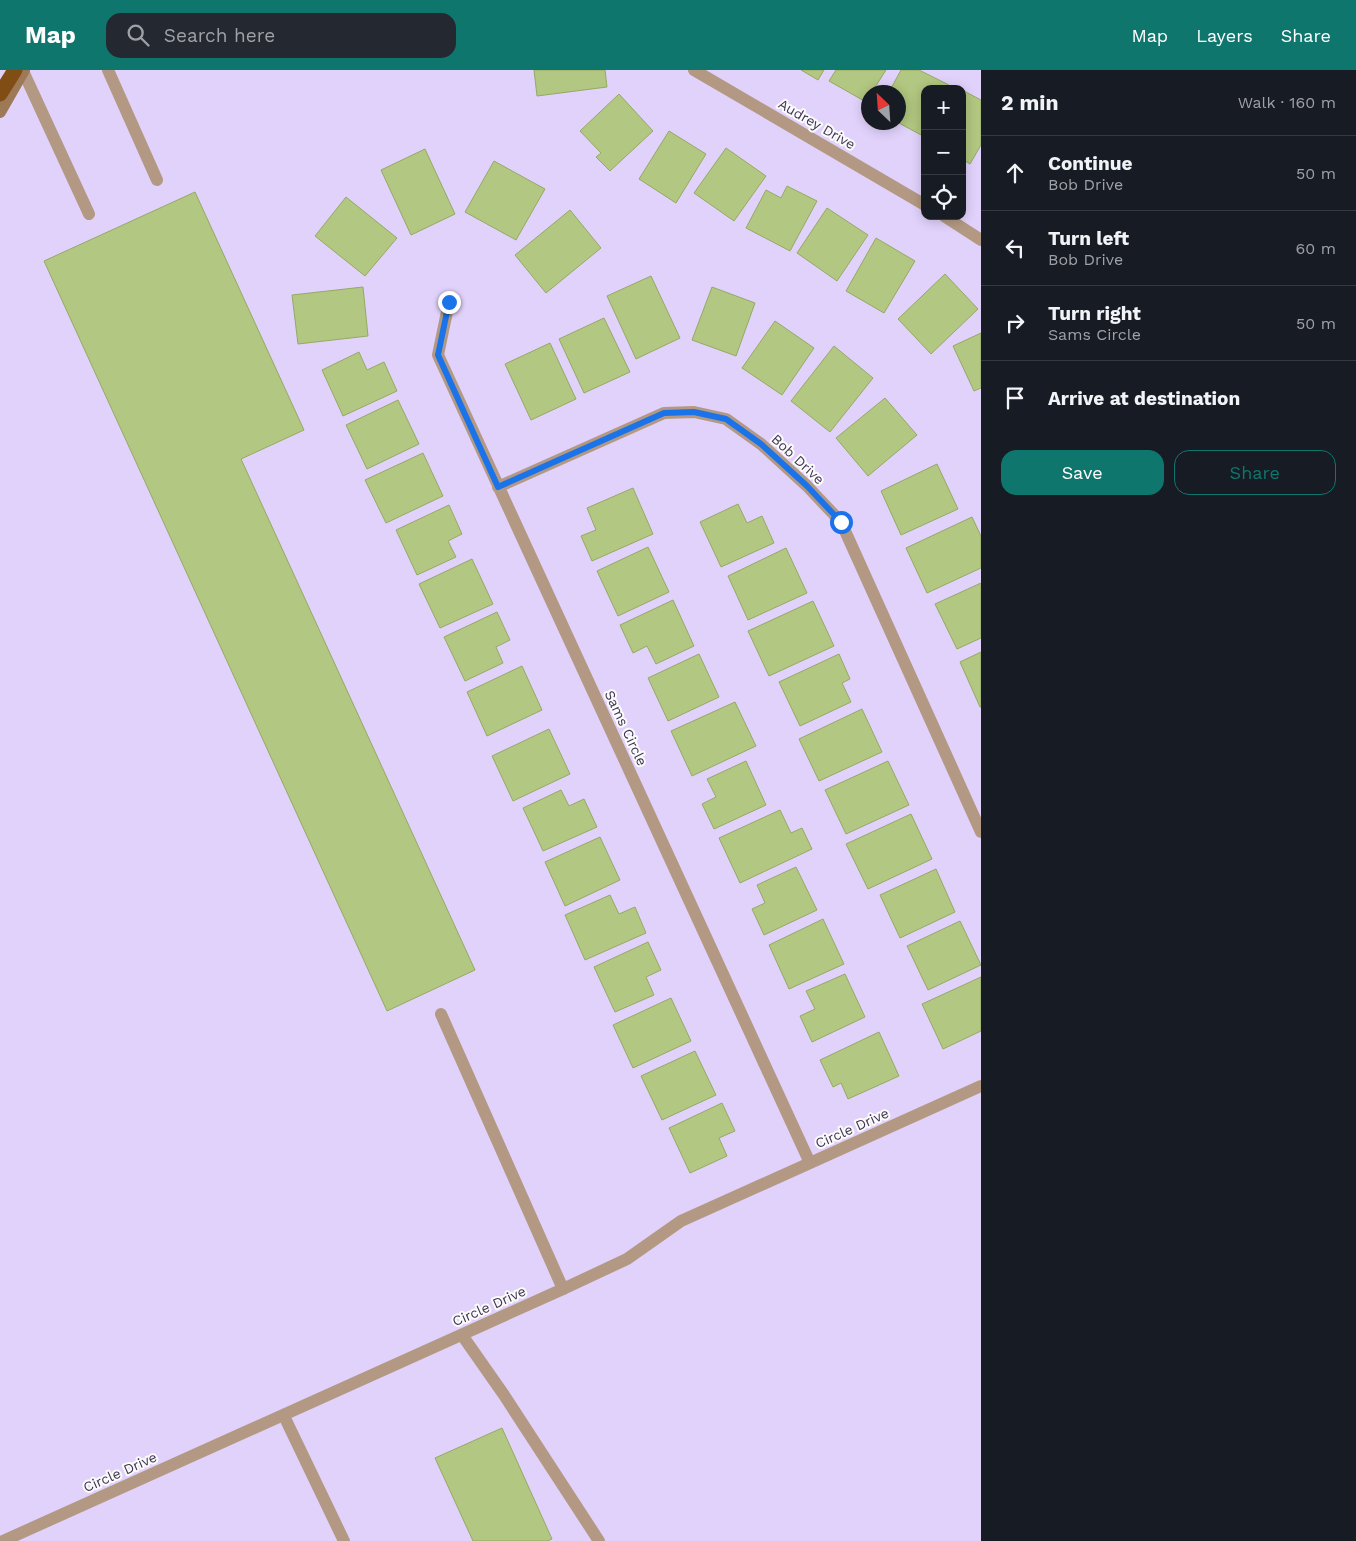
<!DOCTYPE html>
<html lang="en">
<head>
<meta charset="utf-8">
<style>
	body { margin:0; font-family:"Work Sans",sans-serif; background:#242831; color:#f1f3f6 }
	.controls { position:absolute; right:15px; top:15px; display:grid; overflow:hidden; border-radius:10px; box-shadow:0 2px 12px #0003 }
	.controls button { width:45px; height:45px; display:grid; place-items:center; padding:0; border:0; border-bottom:1px solid #363941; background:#171b24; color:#f1f3f6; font:25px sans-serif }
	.compass { position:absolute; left:861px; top:15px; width:45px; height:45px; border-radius:50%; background:#171b24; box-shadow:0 2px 12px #0003; rotate:335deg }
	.stop { position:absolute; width:15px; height:15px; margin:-11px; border:4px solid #1a73e8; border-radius:50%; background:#fff }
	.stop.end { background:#1a73e8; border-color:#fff; box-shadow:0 1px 5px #0008 }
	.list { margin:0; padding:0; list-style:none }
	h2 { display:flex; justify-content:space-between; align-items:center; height:65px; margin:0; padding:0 20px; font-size:21px }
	h2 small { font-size:16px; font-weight:400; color:#9ea1a6 }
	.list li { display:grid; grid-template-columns:32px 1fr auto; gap:15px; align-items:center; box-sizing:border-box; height:75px; padding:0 20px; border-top:1px solid #363941 }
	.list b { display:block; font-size:19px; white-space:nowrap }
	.list p { margin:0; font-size:16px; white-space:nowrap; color:#9ea1a6 }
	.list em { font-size:16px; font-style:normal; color:#9ea1a6 }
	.actions { display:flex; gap:10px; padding:15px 20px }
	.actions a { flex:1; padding:11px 0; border:1px solid #0f766e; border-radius:15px; text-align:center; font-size:18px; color:#0f766e }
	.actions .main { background:#0f766e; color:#fff }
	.icon { flex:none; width:28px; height:28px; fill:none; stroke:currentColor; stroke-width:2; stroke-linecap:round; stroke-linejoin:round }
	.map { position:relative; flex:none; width:981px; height:1471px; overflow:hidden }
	header { display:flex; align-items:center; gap:30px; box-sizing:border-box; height:70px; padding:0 25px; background:#0f766e; color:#fff }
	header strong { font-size:24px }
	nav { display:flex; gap:28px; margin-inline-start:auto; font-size:18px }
	.search { width:350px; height:45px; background:#242831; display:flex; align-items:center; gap:12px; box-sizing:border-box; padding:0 18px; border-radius:15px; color:#9ea1a6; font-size:19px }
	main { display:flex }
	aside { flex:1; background:#171b24 }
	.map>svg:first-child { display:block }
</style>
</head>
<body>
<header>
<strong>Map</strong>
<div class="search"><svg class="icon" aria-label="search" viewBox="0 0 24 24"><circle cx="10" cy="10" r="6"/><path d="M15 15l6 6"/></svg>Search here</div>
<nav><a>Map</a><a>Layers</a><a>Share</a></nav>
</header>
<main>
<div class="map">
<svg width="981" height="1471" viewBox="0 0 981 1471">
	<rect width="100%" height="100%" fill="#e1d2fb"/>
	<path fill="#b2c781" stroke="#95a964" d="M534,0H605L607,17L537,26Z
		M801,0H824L818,10Z
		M836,0H886L872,22H868L866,32L829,11Z
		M901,0H919L949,15L947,19H925L923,66L897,52H898V22H889Z
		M962,20L981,30V75L970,94L962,89Z
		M619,24L653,61L610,101L596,87L601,83L580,61Z
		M669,61L706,84L676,133L639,109Z
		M726,78L766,106L734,151L694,123Z
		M425,79L455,144L411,165L381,100Z
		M494,91L545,119L516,170L465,142Z
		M787,116L817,131L790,181L746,158L766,120L781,128Z
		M195,122L304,360L241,389L475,900L387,941L44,191Z
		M346,127L397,168L365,206L315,166Z
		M827,138L868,165L837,211L797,183Z
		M570,140L601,178L546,223L515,185Z
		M876,168L915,191L884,243L846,221Z
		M945,204L978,239L931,284L898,249Z
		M651,206L680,268L636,289L607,226Z
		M363,217L368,266L298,274L292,225Z
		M712,217L755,233L736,286L692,270Z
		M604,248L630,302L584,323L559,269Z
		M775,251L814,278L782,325L742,298Z
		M981,263V318L974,321L953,276Z
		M550,273L576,329L531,350L505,294Z
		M834,276L873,308L830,362L791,331Z
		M359,282L367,300L384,292L397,321L343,346L322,300Z
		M885,328L917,365L868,406L836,368Z
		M398,330L419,374L367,399L346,355Z
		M423,383L443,426L386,453L365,410Z
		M937,394L958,439L901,465L881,421Z
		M633,418L653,464L592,491L581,466L596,460L587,438Z
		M738,434L747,453L762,446L774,473L721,497L700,452Z
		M449,435L462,464L448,471L456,487L417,505L396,460Z
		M972,447L981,466V498L927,523L906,478Z
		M648,477L669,522L618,546L597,501Z
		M786,478L807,523L748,550L728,506Z
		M472,489L493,534L440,558L419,514Z
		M981,513V568L957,579L935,534Z
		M673,530L694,576L656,594L647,576L633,583L620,555Z
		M813,531L834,576L769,606L748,561Z
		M497,542L510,570L496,577L503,593L465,611L444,567Z
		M981,582V637H980L960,592Z
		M699,584L719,627L668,651L648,608Z
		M839,584L850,609L842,613L851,632L800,656L779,612Z
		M522,596L542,640L487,666L467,622Z
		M735,632L756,676L692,706L671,661Z
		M862,639L882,682L819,711L799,669Z
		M549,659L570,704L513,731L492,686Z
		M746,691L766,735L714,759L702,734L716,727L707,709Z
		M888,691L909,735L846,764L825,720Z
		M561,720L569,736L584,729L597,757L543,781L523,738Z
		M780,740L791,763L802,758L812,779L740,813L719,768Z
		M911,744L932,789L868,819L846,774Z
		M600,767L620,810L565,836L545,792Z
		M796,797L817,840L764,865L752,839L765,833L757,815Z
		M936,799L955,842L900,868L880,825Z
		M610,825L619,844L635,837L646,863L585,890L565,845Z
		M823,849L844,894L789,919L769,875Z
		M960,851L981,895L928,920L907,876Z
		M648,872L661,900L646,907L654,925L615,942L594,897Z
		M845,904L865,947L812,972L800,946L815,939L806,921Z
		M981,907V961L943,979L922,934Z
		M671,928L691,971L633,998L613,955Z
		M879,962L899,1006L848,1029L841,1013L833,1017L820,990Z
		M695,981L716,1025L662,1050L641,1006Z
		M722,1033L735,1061L719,1068L727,1086L690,1103L669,1058Z
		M502,1358L552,1469L547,1471H473L435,1388Z"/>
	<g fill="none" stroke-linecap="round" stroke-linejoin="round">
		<path stroke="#b39983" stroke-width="12" d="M108,0L157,110
			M23,1L89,144
			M441,944L563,1219
			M462,1265L504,1325L599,1471
			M284,1346L344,1471"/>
		<path stroke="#b39983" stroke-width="12" d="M694,0L925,135
			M944,146L981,170
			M449,232L438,285L810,1093
			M498,417L664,343L694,342L726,349L761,374L807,416L841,452L981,762
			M3,1471L563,1219L627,1189L681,1151L981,1016"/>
		<path stroke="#9e7958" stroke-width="12" d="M0,42L24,0"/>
		<path stroke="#804d15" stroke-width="15" d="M0,24L15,0"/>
	</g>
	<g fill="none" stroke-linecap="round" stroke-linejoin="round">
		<path stroke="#1a73e8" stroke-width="6" d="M449,232L438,285L498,417L664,343L694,342L726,349L761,374L807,416L841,452"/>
	</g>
	<g text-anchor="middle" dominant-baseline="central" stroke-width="4" stroke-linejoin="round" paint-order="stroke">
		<g font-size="14" fill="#413651" stroke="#fbfbfb">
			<text transform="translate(817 54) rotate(30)">Audrey Drive</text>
			<text transform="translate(798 389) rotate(43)">Bob Drive</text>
			<text transform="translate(626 658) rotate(65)">Sams Circle</text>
			<text transform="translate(852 1058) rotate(-24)">Circle Drive</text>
			<text transform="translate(489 1236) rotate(-24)">Circle Drive</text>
			<text transform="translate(120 1402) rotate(-24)">Circle Drive</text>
		</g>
	</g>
</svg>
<div class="controls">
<button>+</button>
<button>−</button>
<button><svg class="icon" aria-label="locate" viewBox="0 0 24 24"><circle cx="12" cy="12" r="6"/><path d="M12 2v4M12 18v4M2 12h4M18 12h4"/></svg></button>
</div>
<svg class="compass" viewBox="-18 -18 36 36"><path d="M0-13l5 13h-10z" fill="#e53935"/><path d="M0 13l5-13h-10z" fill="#9ea1a6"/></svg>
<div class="stop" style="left:841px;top:452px"></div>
<div class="stop end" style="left:449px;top:232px"></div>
</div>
<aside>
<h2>2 min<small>Walk · 160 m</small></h2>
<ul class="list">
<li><svg class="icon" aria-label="ahead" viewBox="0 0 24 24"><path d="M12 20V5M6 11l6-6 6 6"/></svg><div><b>Continue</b><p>Bob Drive</p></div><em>50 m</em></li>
<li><svg class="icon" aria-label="left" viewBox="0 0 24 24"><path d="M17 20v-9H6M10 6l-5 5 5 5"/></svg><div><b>Turn left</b><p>Bob Drive</p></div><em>60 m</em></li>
<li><svg class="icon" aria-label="right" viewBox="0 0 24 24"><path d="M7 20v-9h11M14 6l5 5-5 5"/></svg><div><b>Turn right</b><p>Sams Circle</p></div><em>50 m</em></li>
<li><svg class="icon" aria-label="arrive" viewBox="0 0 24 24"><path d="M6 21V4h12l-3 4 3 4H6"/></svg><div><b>Arrive at destination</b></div></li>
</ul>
<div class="actions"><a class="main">Save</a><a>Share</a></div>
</aside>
</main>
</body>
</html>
